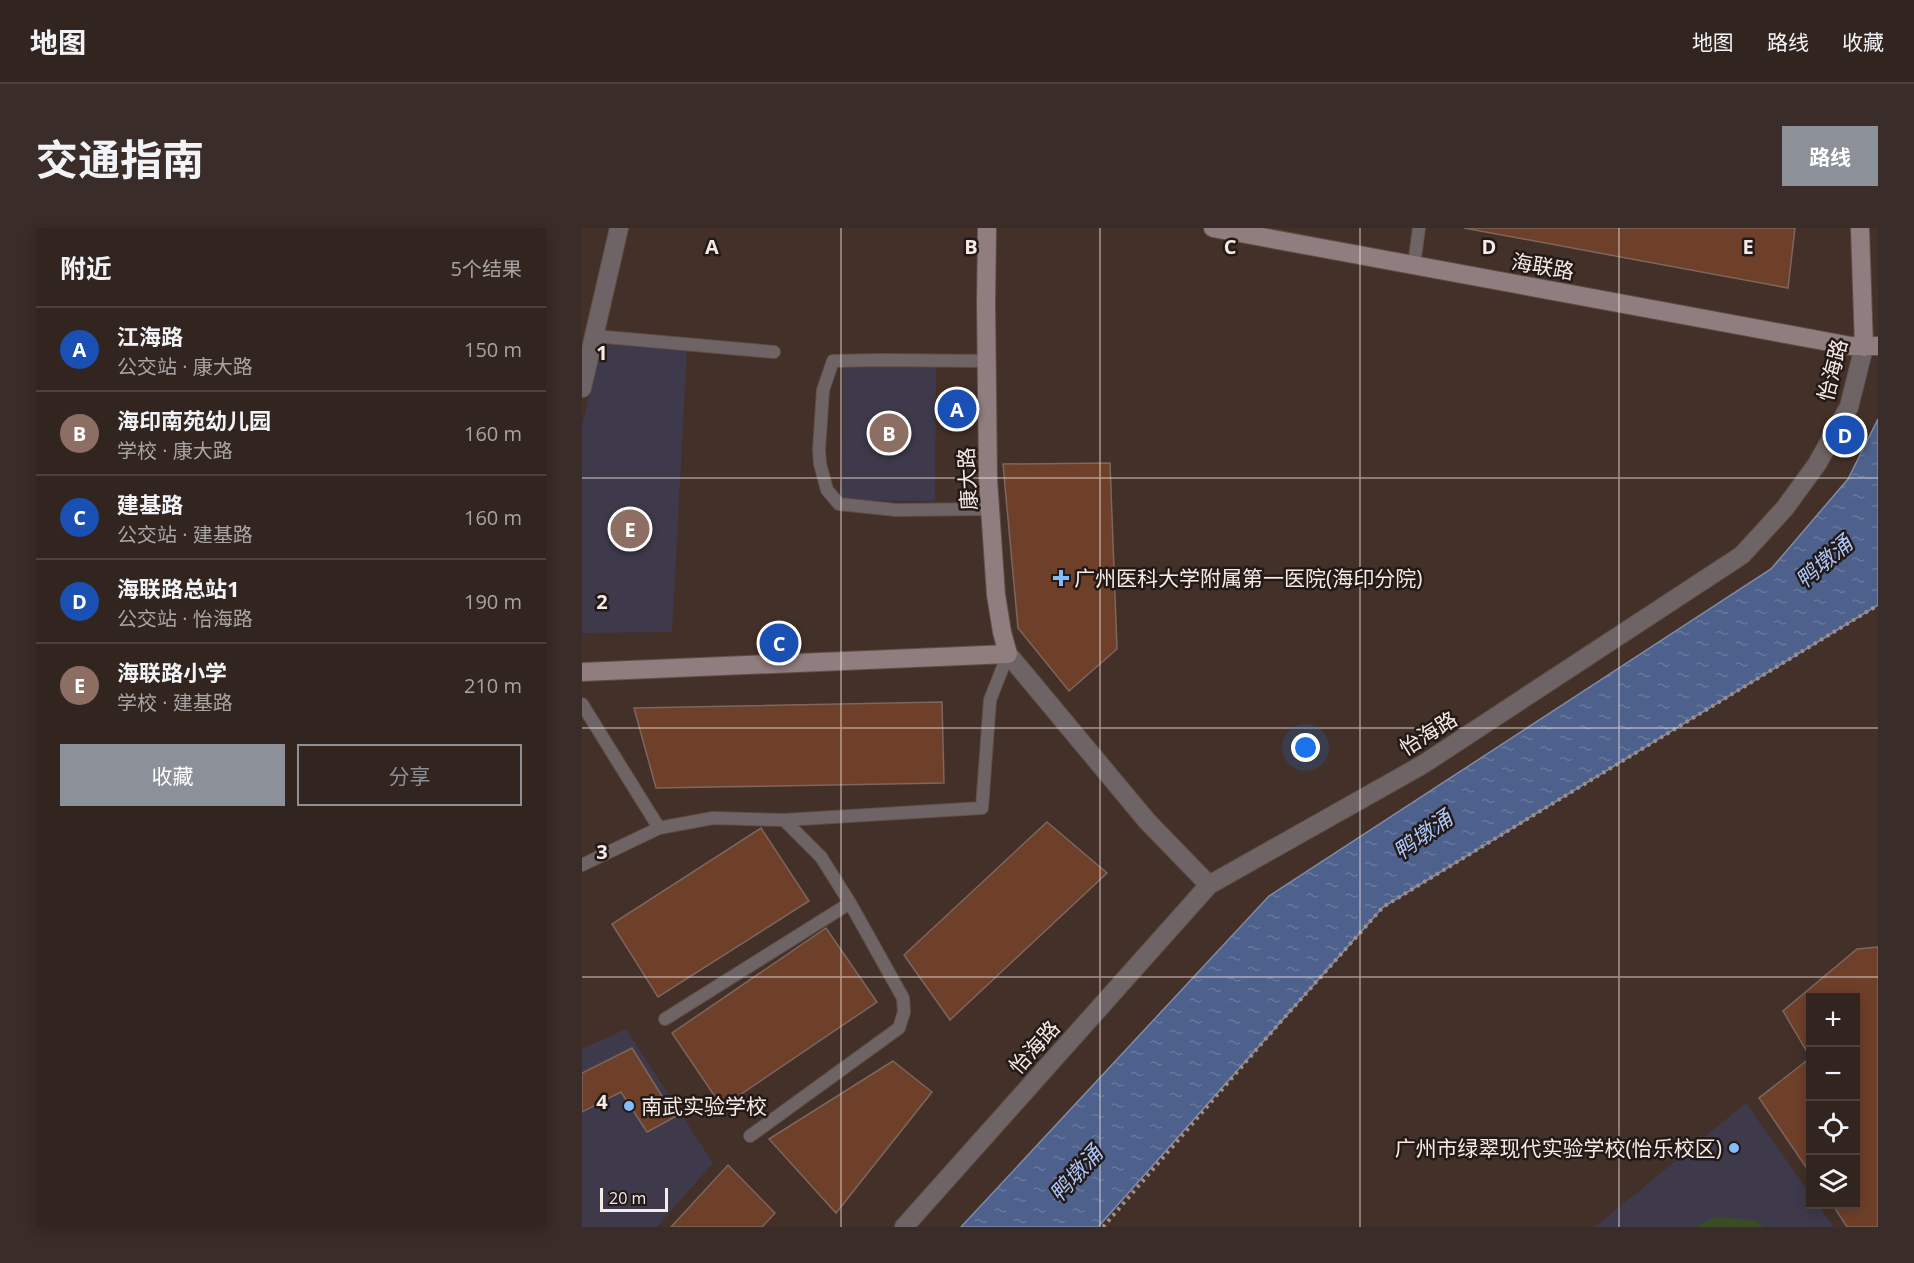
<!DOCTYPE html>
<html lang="zh">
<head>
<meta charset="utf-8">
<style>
	body { margin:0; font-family:"Open Sans","Noto Sans SC",sans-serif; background:#3a2c28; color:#f1f3f6 }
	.controls { position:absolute; right:18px; bottom:18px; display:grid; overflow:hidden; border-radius:0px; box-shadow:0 3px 15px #0003 }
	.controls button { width:54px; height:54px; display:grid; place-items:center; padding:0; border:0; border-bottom:2px solid #4d413d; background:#32241f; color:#f1f3f6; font:30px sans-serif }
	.scale { position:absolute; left:18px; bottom:15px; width:68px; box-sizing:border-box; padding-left:6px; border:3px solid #f7eae5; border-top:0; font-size:16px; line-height:21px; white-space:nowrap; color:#f7eae5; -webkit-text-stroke:4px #231a17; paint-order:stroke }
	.you { position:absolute; left:724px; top:520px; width:21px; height:21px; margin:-15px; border:4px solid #fff; border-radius:50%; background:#1a73e8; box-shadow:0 0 0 9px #1a73e833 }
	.badge { display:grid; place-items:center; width:39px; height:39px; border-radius:50%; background:#8c9099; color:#fff; font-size:20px; font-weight:700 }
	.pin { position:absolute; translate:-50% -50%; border:3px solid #fff; box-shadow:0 2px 6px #0006 }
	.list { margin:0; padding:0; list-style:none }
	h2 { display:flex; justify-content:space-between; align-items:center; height:78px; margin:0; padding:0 24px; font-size:26px }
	h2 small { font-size:20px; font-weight:400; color:#a8a4a4 }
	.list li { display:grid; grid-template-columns:39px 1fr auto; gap:18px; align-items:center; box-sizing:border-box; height:84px; padding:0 24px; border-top:2px solid #4d413d }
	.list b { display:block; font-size:22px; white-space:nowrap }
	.list p { margin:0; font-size:20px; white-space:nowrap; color:#a8a4a4 }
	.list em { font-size:20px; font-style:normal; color:#a8a4a4 }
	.actions { display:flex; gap:12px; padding:18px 24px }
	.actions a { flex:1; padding:14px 0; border:2px solid #8c9099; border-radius:0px; text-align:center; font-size:21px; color:#8c9099 }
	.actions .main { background:#8c9099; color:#fff }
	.icon { flex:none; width:33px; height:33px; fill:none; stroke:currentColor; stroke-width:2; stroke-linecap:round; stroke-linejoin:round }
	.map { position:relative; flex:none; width:1296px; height:999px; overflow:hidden; border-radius:0px }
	header { display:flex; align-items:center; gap:36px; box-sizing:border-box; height:84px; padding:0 30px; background:#32241f; border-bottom:2px solid #4d413d }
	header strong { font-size:28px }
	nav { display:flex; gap:33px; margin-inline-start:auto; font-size:21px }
	.intro { display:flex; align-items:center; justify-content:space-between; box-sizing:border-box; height:144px; padding:0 36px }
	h1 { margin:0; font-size:42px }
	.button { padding:15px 27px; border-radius:0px; background:#8c9099; color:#fff; font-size:21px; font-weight:700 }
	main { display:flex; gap:36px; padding:0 36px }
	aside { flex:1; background:#32241f; border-radius:0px; box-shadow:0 3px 15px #0003 }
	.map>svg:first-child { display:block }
</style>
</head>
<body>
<header>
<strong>地图</strong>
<nav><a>地图</a><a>路线</a><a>收藏</a></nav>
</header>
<div class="intro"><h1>交通指南</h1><a class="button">路线</a></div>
<main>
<aside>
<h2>附近<small>5个结果</small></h2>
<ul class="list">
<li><span class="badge" style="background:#1a4fb4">A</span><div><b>江海路</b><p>公交站 · 康大路</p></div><em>150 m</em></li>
<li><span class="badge" style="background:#8d6e63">B</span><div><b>海印南苑幼儿园</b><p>学校 · 康大路</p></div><em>160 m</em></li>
<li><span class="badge" style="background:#1a4fb4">C</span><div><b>建基路</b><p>公交站 · 建基路</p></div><em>160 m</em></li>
<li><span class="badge" style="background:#1a4fb4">D</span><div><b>海联路总站1</b><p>公交站 · 怡海路</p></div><em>190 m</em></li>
<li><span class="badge" style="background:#8d6e63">E</span><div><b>海联路小学</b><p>学校 · 建基路</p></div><em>210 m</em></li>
</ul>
<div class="actions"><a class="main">收藏</a><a>分享</a></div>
</aside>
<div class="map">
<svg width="1296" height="999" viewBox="0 0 1296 999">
	<defs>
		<pattern id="water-ripples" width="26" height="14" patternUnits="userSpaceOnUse" patternTransform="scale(1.5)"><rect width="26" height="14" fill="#4d618c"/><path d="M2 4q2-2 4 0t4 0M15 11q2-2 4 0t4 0" fill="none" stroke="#67789c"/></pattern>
	</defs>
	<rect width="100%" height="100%" fill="#433029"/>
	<path fill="#3e3a4b" d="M18,116L105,122L90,404L0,405V199Z
		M261,137H354L353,273L260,272Z
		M44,801L131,935L75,999H0V821Z
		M1164,875L1228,966V976L1236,977L1252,999H1013Z"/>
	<path fill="#394c26" d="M1133,989L1173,992L1182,999H1113Z"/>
	<path fill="url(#water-ripples)" stroke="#808aa7" stroke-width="1.5" d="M1296,191V377L801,679L516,999H379L687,668L1189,341L1266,251Z"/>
	<path fill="#6f4029" stroke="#7c665d" stroke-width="1.5" d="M882,0H1213L1206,60Z
		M528,235L535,421L487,463L436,400L421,236Z
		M360,474L362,555L74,560L52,480Z
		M465,594L525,645L368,792L322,727Z
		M179,600L227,673L76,769L30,696Z
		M244,700L295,774L140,879L90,805Z
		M1296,719V999H1265L1250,976H1274V770H1228V829L1201,783L1275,721Z
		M50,820L93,889L65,904L39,864L0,884V845Z
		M1228,830V945L1177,870Z
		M311,833L350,864L254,985L187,911Z
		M146,937L193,985L180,999H89Z"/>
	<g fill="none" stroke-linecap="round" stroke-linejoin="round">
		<defs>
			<path id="lane" d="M832,37L837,0
				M12,108L192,124
				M405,133L297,132L251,133L241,162L237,222L238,236L245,262L257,276L314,282L408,281
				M0,476L77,600L131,590L202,592L239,629L268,675L321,770L322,784L317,800L168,908
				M202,592L400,580L408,472L426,426
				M0,637L77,600
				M83,791L268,675"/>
			<path id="street" d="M0,160L37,0
				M426,426L565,593L627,657
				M322,999L627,657L840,537L1160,327L1203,280L1235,236L1267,179L1282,119"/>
			<path id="secondary" d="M631,0L1269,118H1296
				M1278,0L1282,119
				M0,444L426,426L420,404L414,367L406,251L404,75L405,0"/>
		</defs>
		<use href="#lane" stroke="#604e47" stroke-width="14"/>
		<use href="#street" stroke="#604e47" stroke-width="20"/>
		<use href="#secondary" stroke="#604e47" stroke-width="20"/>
		<path stroke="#a0908a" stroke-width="4" stroke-dasharray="3 4.5" stroke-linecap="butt" d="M521,999L694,799L801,679L1296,377"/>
		<use href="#lane" stroke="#6f6465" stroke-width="12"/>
		<use href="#street" stroke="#6f6465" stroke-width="18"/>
		<use href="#secondary" stroke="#8f7d7f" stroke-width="18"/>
	</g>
	<path fill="none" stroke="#f7eae5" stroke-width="1.5" stroke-opacity="0.55" d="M259,0V999M518,0V999M778,0V999M1037,0V999M0,250H1296M0,500H1296M0,749H1296"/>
	<g fill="#82bcfa" stroke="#231a17" stroke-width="2">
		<path d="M476 341h6v6h6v6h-6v6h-6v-6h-6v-6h6z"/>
		<circle cx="47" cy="878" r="6"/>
		<circle cx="1152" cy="920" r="6"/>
	</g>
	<g text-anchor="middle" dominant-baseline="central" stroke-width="5" stroke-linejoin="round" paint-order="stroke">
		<g font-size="21" fill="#f7eae5" stroke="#231a17">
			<text transform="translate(961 38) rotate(10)">海联路</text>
			<text transform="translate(1250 142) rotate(-76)">怡海路</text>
			<text transform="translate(385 251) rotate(-93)">康大路</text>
			<text transform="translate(846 505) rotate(-32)">怡海路</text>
			<text transform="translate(452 819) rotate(-48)">怡海路</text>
		</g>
		<g font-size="21" fill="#f7eae5" stroke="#231a17" text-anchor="start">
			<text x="492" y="350">广州医科大学附属第一医院(海印分院)</text>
			<text x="59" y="878">南武实验学校</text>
			<text x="1140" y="920" text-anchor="end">广州市绿翠现代实验学校(怡乐校区)</text>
		</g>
		<g font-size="22" font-style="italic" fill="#acc7fe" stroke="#231a17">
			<text transform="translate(1241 333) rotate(-41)">鸭墩涌</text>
			<text transform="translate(840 606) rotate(-36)">鸭墩涌</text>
			<text transform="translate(493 945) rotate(-48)">鸭墩涌</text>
		</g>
	</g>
	<g font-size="20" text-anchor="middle" font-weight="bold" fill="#f7eae5" stroke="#231a17" stroke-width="5" stroke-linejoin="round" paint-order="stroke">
		<text x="130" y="26">A</text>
		<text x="389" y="26">B</text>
		<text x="648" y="26">C</text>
		<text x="907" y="26">D</text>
		<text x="1166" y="26">E</text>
		<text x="20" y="132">1</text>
		<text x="20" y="381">2</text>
		<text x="20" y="631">3</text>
		<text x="20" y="881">4</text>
	</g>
</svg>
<div class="controls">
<button>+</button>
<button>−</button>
<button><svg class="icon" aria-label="locate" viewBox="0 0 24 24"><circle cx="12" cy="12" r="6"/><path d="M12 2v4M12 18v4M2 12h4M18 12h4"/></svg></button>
<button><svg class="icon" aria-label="layers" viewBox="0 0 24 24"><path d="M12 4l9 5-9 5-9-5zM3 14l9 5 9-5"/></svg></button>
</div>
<div class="scale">20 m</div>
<div class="you"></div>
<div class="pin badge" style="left:375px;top:181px;background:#1a4fb4">A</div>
<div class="pin badge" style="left:307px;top:205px;background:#8d6e63">B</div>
<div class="pin badge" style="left:197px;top:415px;background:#1a4fb4">C</div>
<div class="pin badge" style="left:1263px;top:207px;background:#1a4fb4">D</div>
<div class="pin badge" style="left:48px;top:301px;background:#8d6e63">E</div>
</div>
</main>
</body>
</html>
